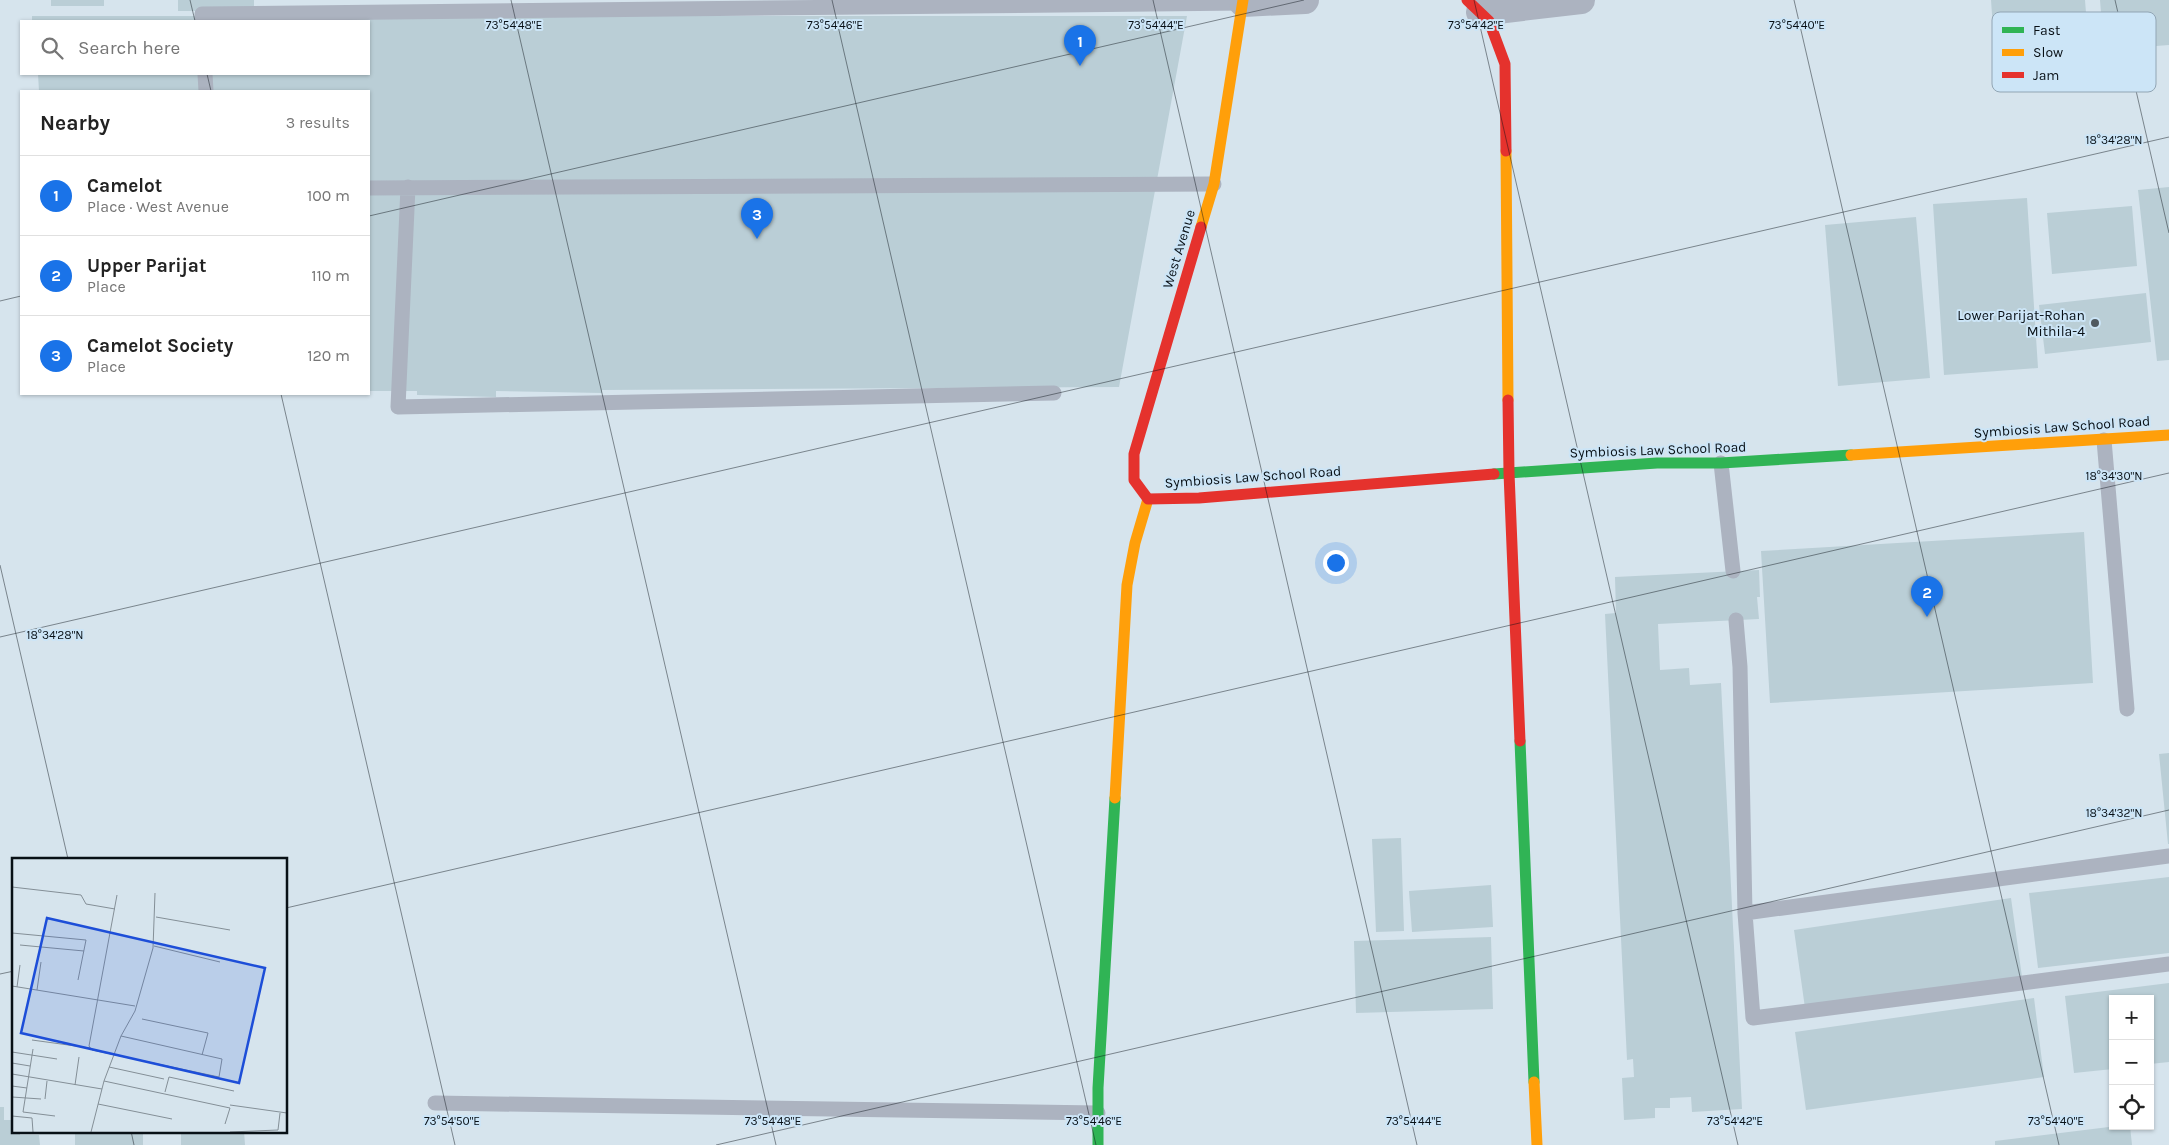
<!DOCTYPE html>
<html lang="en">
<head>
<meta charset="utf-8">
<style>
	body { margin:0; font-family:Karla,sans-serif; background:#f2f2f2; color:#222 }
	.controls { position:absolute; right:15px; bottom:15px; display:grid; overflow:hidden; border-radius:0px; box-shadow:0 1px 4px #0004 }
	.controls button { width:45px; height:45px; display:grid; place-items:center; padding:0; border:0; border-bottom:1px solid #e0e0e0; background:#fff; color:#222; font:25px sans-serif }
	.you { position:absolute; left:1335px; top:562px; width:18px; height:18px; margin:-12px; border:4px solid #fff; border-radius:50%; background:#1a73e8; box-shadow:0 0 0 8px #1a73e833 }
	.badge { display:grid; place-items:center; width:32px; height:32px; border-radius:50%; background:#1a73e8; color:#fff; font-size:16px; font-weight:700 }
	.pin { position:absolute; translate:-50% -41px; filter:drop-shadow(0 1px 2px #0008) }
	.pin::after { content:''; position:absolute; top:26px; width:18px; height:15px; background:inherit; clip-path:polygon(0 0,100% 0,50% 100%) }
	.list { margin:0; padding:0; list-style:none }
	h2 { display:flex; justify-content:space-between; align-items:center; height:65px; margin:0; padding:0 20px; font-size:21px }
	h2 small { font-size:16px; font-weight:400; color:#767676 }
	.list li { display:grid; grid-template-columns:32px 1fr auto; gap:15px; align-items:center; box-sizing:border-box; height:80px; padding:0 20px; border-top:1px solid #e0e0e0 }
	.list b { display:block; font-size:19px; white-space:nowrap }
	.list p { margin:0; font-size:16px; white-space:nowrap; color:#767676 }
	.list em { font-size:16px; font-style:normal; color:#767676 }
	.icon { flex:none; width:28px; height:28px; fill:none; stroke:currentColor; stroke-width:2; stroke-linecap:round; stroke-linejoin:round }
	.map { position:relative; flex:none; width:2169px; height:1145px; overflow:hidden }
	.search { position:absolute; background:#fff; box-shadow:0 1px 4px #0004; left:20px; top:20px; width:350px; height:55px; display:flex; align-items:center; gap:12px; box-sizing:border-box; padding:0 18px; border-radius:0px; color:#767676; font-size:19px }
	.panel { position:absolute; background:#fff; box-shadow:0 1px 4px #0004; left:20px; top:90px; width:350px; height:305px; border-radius:0px }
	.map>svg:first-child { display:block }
</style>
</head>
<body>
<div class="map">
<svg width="2169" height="1145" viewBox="0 0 2169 1145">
	<rect width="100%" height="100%" fill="#d6e4ed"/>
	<path fill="#baced6" d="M51,0H104V6H51Z
		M178,0H254V11H178Z
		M1991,0H2085L2089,51L1995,57Z
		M2100,0H2169V45L2104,50Z
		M32,16H1187L1119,387L602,390V393L496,391V397L417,395V391H369V91H39L38,74H369V21H32Z
		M2169,187V360L2157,361L2138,190Z
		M2027,198L2038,368L1944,375L1933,204Z
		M2132,206L2137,266L2052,274L2047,213Z
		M1916,217L1930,378L1838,386L1825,225Z
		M2146,293L2151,342L2045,354L2039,305Z
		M2084,532L2093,683L1770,703L1761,551Z
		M1759,570L1760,597H1757L1759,619L1658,624L1660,670L1689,668L1690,685L1721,683L1742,1109L1692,1112L1691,1097L1670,1098V1108H1655V1118L1624,1120L1622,1078L1634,1077L1633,1059L1627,1060L1605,614L1616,613L1615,577Z
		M2169,753V844H2168L2159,754Z
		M1401,838L1404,931L1376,932L1372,839Z
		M2169,877V953L2038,968L2029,893Z
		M1491,885L1493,927L1412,932L1409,891Z
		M2011,898L2022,977L1805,1008L1794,930Z
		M1491,937L1493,1009L1356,1013L1354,941Z
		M2169,983V1062L2150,1064V999H2113V1069L2074,1073L2065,996Z
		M2034,998L2044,1077L1806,1110L1795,1032Z
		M0,1107H4V1120H14V1131H20V1135H39L40,1145H0Z
		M2117,1126H2130L2132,1145H1995V1141Z
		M75,1131H143V1145H75Z
		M181,1131H244L245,1145H181Z"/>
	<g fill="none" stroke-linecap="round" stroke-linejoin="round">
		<path stroke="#acb3c0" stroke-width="15" d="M202,21V14L1243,3
			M205,74L206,91
			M408,187L398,407L1054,393
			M369,188L1214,184
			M2104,440L2127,709
			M1721,463L1733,571
			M1736,620L1740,667L1745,913L1753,1018L2169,964
			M1745,913L2169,856
			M435,1103L1098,1113"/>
		<path stroke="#acb3c0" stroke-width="28" d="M1243,3L1305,0
			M1480,12L1581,0"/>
		<path stroke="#30b455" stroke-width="11" d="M1494,474L1657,463H1721L1851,455
			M1520,741L1534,1082
			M1098,1145V1088L1115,798"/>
		<path stroke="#ff9f0a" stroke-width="11" d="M1506,151L1508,400
			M1201,227L1214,184L1243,0
			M1851,455L2169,435
			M1115,798L1127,585L1135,543L1148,499
			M1534,1082L1537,1145"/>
		<path stroke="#e5322d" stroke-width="11" d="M1467,0L1489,21L1505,64L1506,151
			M1508,400L1509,473L1520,741
			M1148,499L1199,498L1494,474
			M1148,499L1134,480V454L1201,227"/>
	</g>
	<path fill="none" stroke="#081016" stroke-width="1" stroke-opacity="0.45" d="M190,0L195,21M511,0L776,1145M832,0L1096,1145M1153,0L1417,1145M1474,0L1738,1145M1794,0L2059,1145M2115,0L2169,233M207,74L211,91M369,216L1304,0M0,301L21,296M281,394L455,1145M0,565L68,859M0,637L2169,137M286,908L2169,473M0,974L14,971M131,1131L134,1145M716,1145L2169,810"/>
	<circle fill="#505a61" stroke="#cce5f7" stroke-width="2" cx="2095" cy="323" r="5"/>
	<g text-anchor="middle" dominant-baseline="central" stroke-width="4" stroke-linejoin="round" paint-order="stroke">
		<g font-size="14" fill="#081016" stroke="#cce5f7">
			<text transform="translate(1179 249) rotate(-73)">West Avenue</text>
			<text transform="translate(2062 427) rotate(-4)">Symbiosis Law School Road</text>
			<text transform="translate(1658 450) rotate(-2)">Symbiosis Law School Road</text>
			<text transform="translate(1253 477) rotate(-4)">Symbiosis Law School Road</text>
		</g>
		<g font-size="14" fill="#081016" stroke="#cce5f7" text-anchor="end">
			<text x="2085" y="315">Lower Parijat-Rohan<tspan x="2085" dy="16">Mithila-4</tspan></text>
		</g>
	</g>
	<g transform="translate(12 858)">
		<rect width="275" height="275" fill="#d6e4ed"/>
		<path fill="none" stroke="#848f97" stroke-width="1" d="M0,29L69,37L74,46L103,51M105,37L77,188L80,192L207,219L210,201L109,178M144,59L218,72M0,75L74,82L66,122M8,87L72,93M142,88L208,104M0,128L123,148M5,129L8,107M25,132L29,104M130,161L196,175L190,197M20,182L78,190M21,191L11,254L43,258M0,194L45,201M0,205L18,208M97,209L152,221M0,216L90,231M92,223L218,250L213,266M63,227L67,199M0,228L15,230M153,234L157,219L222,233M0,239L29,241M33,241L35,223M86,246L160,261M218,247L275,255M0,258L20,260L21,274M79,274L92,223L109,178L123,153L141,90L143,35M218,274L266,272L268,255"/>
		<path fill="#1d4ed8" fill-opacity="0.15" stroke="#1d4ed8" stroke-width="2.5" d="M35,60L253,110L227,225L9,175Z"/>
		<rect width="275" height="275" fill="none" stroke="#081016" stroke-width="2.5"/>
	</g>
	<rect x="1992" y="12" width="164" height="80" rx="8" fill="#cce5f7" stroke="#91a5b4" stroke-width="1"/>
	<rect x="2002" y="27" width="22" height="6" fill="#30b455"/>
	<rect x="2002" y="49" width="22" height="7" fill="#ff9f0a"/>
	<rect x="2002" y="72" width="22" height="6" fill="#e5322d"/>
	<g font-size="14" fill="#081016">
		<text x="2033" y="35">Fast</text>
		<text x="2033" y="57">Slow</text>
		<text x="2033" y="80">Jam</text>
	</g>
	<g font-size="12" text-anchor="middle" fill="#081016" stroke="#cce5f7" stroke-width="4" stroke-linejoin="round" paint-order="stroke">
		<text x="514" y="29">73°54'48"E</text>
		<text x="835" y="29">73°54'46"E</text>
		<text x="1156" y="29">73°54'44"E</text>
		<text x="1476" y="29">73°54'42"E</text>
		<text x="1797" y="29">73°54'40"E</text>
		<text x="2114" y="144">18°34'28"N</text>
		<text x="2114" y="480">18°34'30"N</text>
		<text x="55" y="639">18°34'28"N</text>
		<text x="2114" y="817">18°34'32"N</text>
		<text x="452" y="1125">73°54'50"E</text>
		<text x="773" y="1125">73°54'48"E</text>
		<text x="1094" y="1125">73°54'46"E</text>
		<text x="1414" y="1125">73°54'44"E</text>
		<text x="1735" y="1125">73°54'42"E</text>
		<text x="2056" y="1125">73°54'40"E</text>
	</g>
</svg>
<div class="controls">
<button>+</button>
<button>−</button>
<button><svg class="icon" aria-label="locate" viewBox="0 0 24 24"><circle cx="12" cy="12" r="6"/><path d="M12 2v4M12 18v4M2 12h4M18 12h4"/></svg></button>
</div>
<div class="you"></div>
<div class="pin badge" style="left:1080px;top:66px">1</div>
<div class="pin badge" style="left:1927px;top:617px">2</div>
<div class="pin badge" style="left:757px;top:239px">3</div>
<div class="search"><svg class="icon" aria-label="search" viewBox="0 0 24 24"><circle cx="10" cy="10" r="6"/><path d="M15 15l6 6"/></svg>Search here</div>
<section class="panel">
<h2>Nearby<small>3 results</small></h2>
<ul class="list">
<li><span class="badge">1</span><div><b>Camelot</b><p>Place · West Avenue</p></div><em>100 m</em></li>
<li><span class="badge">2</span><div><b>Upper Parijat</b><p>Place</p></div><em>110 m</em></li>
<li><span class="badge">3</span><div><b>Camelot Society</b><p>Place</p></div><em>120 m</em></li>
</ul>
</section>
</div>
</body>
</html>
